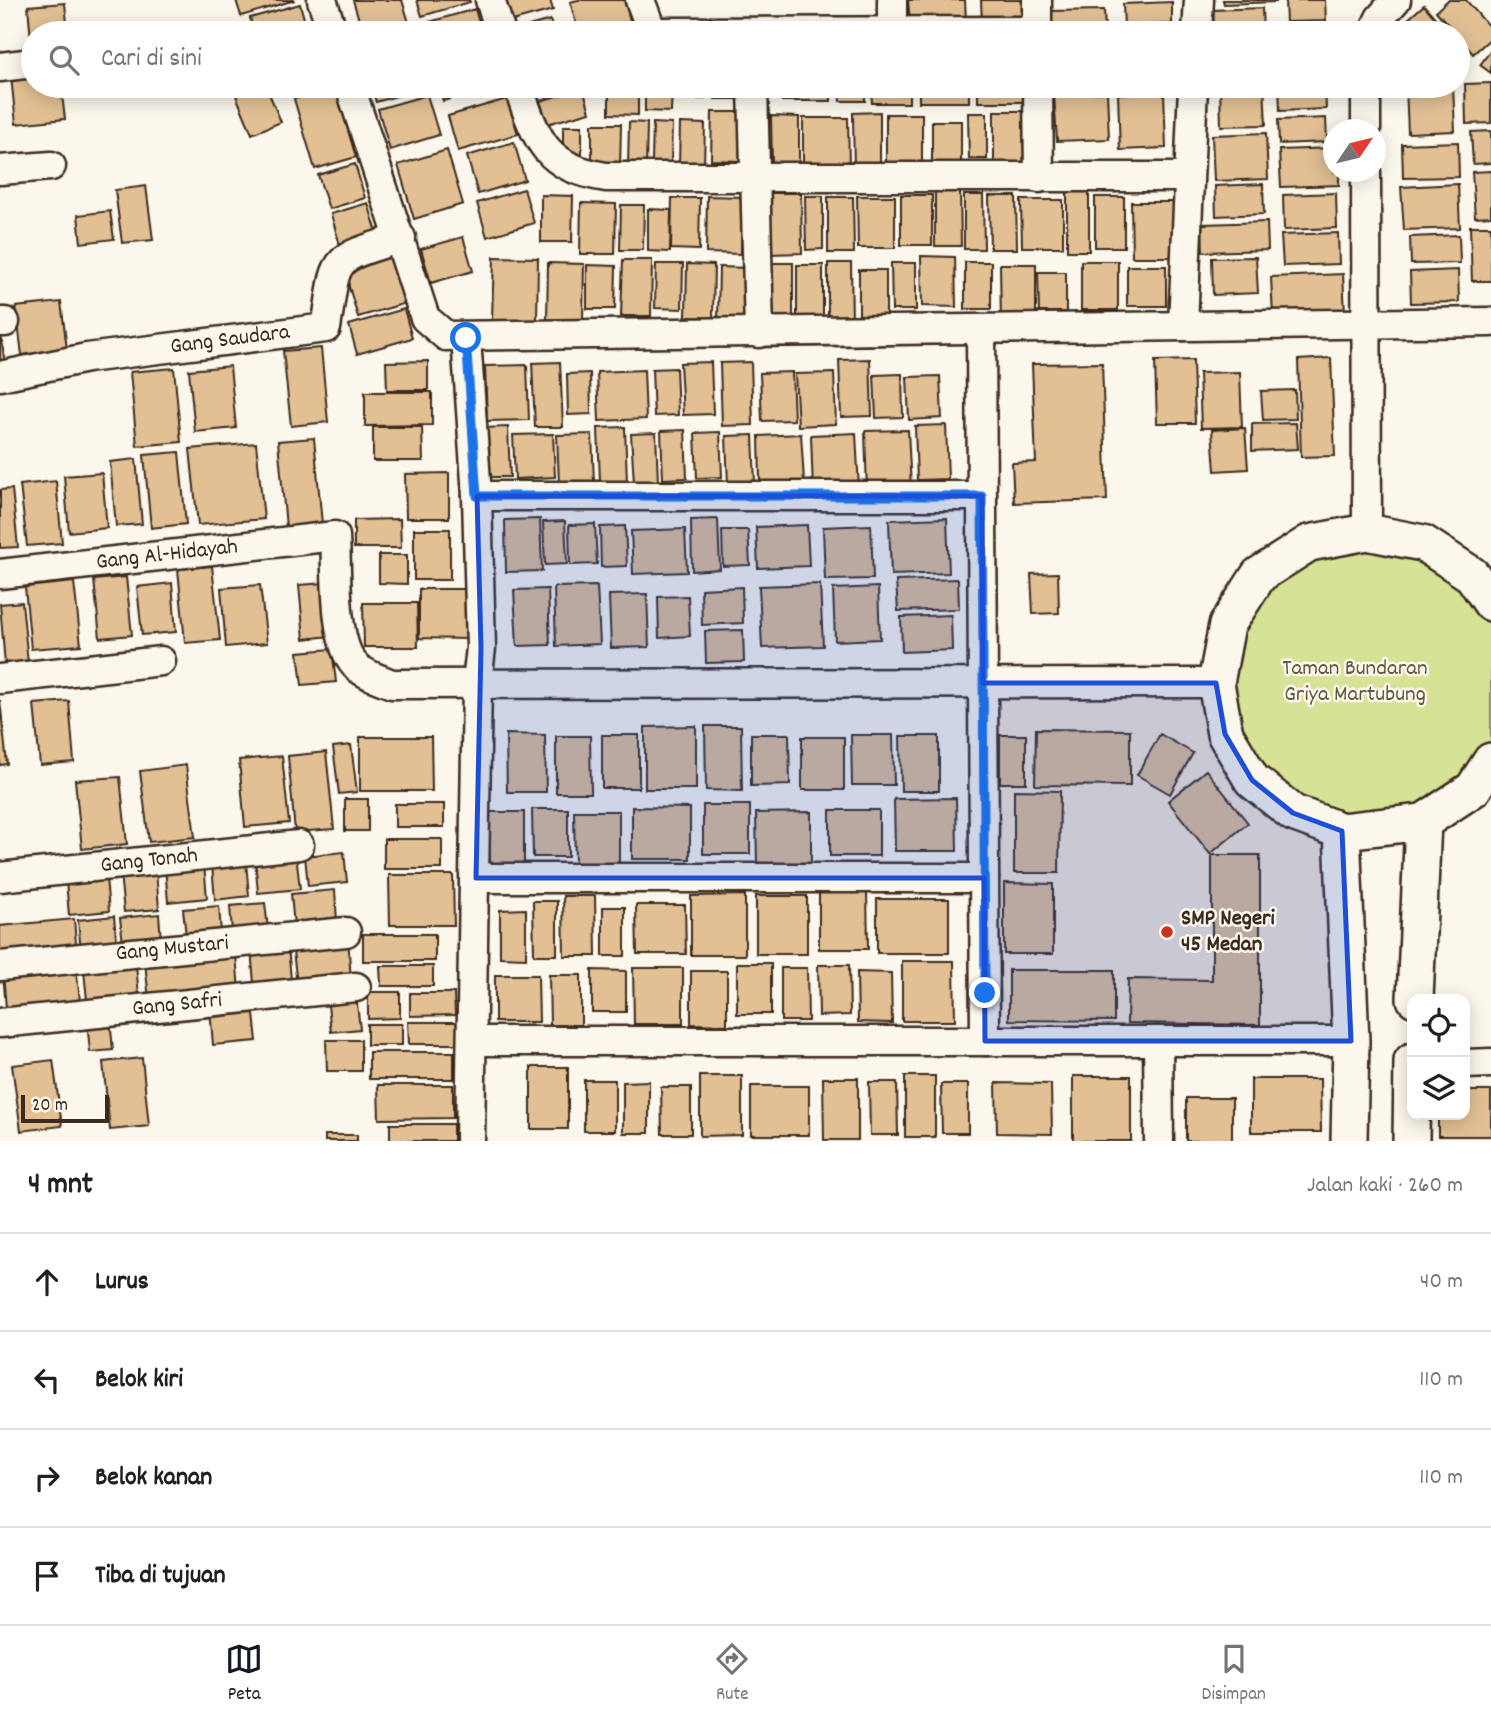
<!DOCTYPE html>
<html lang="id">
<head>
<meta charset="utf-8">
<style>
	body { margin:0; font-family:Dekko,sans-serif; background:#f6f6f6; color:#202124 }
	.controls { position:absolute; right:21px; bottom:21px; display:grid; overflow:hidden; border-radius:14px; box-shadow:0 4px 18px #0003 }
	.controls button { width:63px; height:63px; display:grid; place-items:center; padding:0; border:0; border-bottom:2px solid #e0e0e0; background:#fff; color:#202124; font:35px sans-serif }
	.compass { position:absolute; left:1323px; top:119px; width:63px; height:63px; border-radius:50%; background:#fff; box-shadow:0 4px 18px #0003; rotate:55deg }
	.scale { position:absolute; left:21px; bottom:18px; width:88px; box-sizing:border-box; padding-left:7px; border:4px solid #3b2a1e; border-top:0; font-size:19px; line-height:24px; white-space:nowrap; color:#3b2a1e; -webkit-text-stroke:5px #fbf7ec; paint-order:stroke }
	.stop { position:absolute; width:21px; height:21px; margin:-16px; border:5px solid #1a73e8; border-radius:50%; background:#fff }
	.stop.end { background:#1a73e8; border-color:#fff; box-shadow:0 2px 7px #0008 }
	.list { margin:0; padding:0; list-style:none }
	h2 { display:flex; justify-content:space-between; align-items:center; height:91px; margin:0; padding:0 28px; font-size:30px }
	h2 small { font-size:23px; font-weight:400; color:#757577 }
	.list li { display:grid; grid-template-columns:46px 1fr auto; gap:21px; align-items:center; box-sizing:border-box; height:98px; padding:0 28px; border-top:2px solid #e0e0e0 }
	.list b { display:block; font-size:26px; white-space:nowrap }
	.list em { font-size:23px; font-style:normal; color:#757577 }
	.icon { flex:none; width:38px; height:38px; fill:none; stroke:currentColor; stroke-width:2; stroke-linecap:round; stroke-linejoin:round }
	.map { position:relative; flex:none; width:1491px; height:1141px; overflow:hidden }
	.search { position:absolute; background:#fff; box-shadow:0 4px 18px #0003; left:21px; right:21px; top:21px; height:77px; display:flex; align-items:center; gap:18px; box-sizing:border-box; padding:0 24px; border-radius:38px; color:#757577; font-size:26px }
	.sheet { height:483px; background:#fff }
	nav { display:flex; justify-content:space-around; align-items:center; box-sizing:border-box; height:98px; border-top:2px solid #e0e0e0; background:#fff; font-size:19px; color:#757577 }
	nav a { display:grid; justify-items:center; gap:4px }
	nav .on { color:#111827 }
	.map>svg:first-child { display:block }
</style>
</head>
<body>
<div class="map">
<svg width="1491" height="1141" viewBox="0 0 1491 1141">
	<rect width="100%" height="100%" fill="#fbf7ec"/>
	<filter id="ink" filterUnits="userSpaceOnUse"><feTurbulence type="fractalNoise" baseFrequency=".0143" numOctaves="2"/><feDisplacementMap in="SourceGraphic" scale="14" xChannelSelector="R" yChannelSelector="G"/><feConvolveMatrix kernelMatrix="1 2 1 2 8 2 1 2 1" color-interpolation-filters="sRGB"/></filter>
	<g filter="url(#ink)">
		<path fill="#f4e6d2" d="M983,683H1216L1342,831L1346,1037L992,1032Z"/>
		<path fill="#d6e295" stroke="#88865a" stroke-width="2" d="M1317,541L1423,543L1491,603V761L1423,822L1293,813L1225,734L1227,625Z"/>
		<path fill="#e2c094" stroke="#3b2a1e" stroke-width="2" d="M236,0H295L241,16Z
			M353,0H402L410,26L383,33H363Z
			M417,0H469L470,2L422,16Z
			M499,0H550L553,10L505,23Z
			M578,0H624L633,30L579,33L570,2Z
			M908,0H965L966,21L910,23Z
			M981,0H1023L1024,21L982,22Z
			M1223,0H1276V2L1224,4Z
			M1285,0H1325L1326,21L1286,22Z
			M1448,0H1466L1491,29V38L1473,54L1436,11Z
			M1172,2V24L1124,26L1123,4Z
			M65,3L68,33H33L32,51L28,6Z
			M300,4L308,33H254L250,18Z
			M1424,5L1448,33H1403L1398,28Z
			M1262,8L1263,33H1214L1213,10Z
			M475,9L482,33H421L419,25Z
			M1104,10L1105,33H1051V11Z
			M550,20L554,33H516L515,30Z
			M1337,28V33H1272V30Z
			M1491,50V73L1480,65Z
			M33,74V86H61L65,119L16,124L11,76Z
			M1491,83V123L1466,124L1465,84Z
			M232,86H266L281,122L252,134Z
			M371,86H423L424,88L376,102Z
			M439,86H495L443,101Z
			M540,86H566L542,93Z
			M645,86H672L671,112L645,111Z
			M681,86H705V99H681Z
			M715,86H738V99H715Z
			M782,86H831V101H782Z
			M839,86H865V101H840Z
			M871,86H909V103H872Z
			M919,86H969V102H919Z
			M978,86H1024V102H978Z
			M1220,86H1264L1266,125L1221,126Z
			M1279,86H1325L1326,109L1280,111Z
			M1406,86H1453L1455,131L1408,133Z
			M335,87L356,157L315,169L294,99Z
			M609,87L638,88V115L609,114Z
			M583,88L590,112L547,124L540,101Z
			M1107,92L1109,139L1057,141L1054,94Z
			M1164,92L1166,148L1120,150L1118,94Z
			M427,95L439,135L390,150L378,109Z
			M507,99L518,134L458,151L448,116Z
			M994,111H1027L1028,167H994Z
			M712,112H742L741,161L711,160Z
			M880,112V173H854L853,113Z
			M968,113H987V159H969Z
			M886,114H922V167H886Z
			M771,116L799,117V164H772Z
			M803,118H848L849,167H803Z
			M1326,118L1327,142L1279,144L1278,120Z
			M932,121H961V164H932Z
			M629,122L647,123L646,170L628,169Z
			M653,123L672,124L671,162H652Z
			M680,123L705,124L704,166H679Z
			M592,124H621L620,169L592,168Z
			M563,126H582V158H563Z
			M1491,131V163L1473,164L1471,132Z
			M1266,133L1268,179L1214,181L1212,135Z
			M514,142L525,180L478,194L467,156Z
			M1458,142L1459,177L1403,178L1402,144Z
			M1334,148V172H1339V185L1281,187L1279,150Z
			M447,150L463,204L414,219L398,165Z
			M355,164L365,198L329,209L318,175Z
			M1491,171V216L1475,217L1472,172Z
			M1263,184L1264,214L1216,216L1215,186Z
			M1458,184L1460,228L1404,230L1401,187Z
			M146,186L153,240L122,243L115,190Z
			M524,189L534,223L487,237L477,203Z
			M1067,190L1089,191V251H1067Z
			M935,191H960L961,246H935Z
			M769,193H801L802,253L769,254Z
			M1336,193L1337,228L1284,230L1283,195Z
			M541,195L573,196L572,242H541Z
			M901,195H932V245H901Z
			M964,195H983L984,249H964Z
			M707,196L742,197L741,254L706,253Z
			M805,196H823V249L806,250Z
			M857,196H895V248H858Z
			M989,196H1016L1017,249H990Z
			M828,197H853L854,253H828Z
			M1095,197H1124V247H1095Z
			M672,198H700L699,250L671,249Z
			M1021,200H1063V247H1022Z
			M1131,202H1173L1174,257H1132Z
			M368,203L379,239L341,249L331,214Z
			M581,203L616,204L615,254H580Z
			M621,205H644L643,250H620Z
			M648,209L671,210L670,252L648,251Z
			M110,211L114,239L81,243L78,215Z
			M1267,222L1268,250L1203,252L1202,224Z
			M1470,226H1491V281H1472Z
			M1338,233L1339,264L1283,266L1281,235Z
			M1459,235L1460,263L1411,264L1410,237Z
			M463,237L473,271L431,283L421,249Z
			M392,256L406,303L358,317L344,270Z
			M921,256L955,257L956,307L922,306Z
			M494,257L538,258L537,321L492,320Z
			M1256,257L1258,293L1213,295L1212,258Z
			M623,260H652L651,316H621Z
			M1081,261H1118V310H1081Z
			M965,262H991V309H965Z
			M548,263L584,264L583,322L547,321Z
			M768,263H793V324H769Z
			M828,263H851L852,322H828Z
			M891,263H916V310H892Z
			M656,264H683L682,309L655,308Z
			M687,264L714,265L713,318L686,317Z
			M1000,264H1036V323H1001Z
			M587,265L616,266L615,309H587Z
			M797,265H823V326L797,325Z
			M1127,266H1166V306H1127Z
			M719,267L748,268L747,320L718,319Z
			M859,270H886V321H859Z
			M1458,270L1459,302L1411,303L1410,272Z
			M1038,272H1066V312H1039Z
			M1343,274L1345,314L1273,316L1271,277Z
			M61,302L67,349L22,355L16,307Z
			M404,309L412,338L357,354L349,325Z
			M0,326L5,366H0Z
			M321,348L328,422L291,426L283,351Z
			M1331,358L1335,456L1301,457L1298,360Z
			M870,359L872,416L841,417L839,360Z
			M1193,360L1195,423H1157L1155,361Z
			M428,361V390H387L386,362Z
			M560,362L563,427H535L532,363Z
			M711,362L713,414L683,415L680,363Z
			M751,362L753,425L722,426L720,363Z
			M1102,363L1107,500L1014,503L1012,463L1036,462L1032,364Z
			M527,365L529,420L487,421L485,366Z
			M230,366L236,428L195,432L189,370Z
			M174,368L181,442L137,446L130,372Z
			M676,368L678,415L654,416L652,369Z
			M644,370L646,419L599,421L597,372Z
			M792,372L794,420L762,421L760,373Z
			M1240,372L1242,427L1201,428L1199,373Z
			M590,373L591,414L568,415L567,374Z
			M834,373L836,424L798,426L795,374Z
			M902,374L903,417L876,418L874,375Z
			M940,376L942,418L909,420L907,377Z
			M1295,390L1296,419L1263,420L1261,391Z
			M365,392H432V425L365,426Z
			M1296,423L1298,449L1252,451V424Z
			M946,425L948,479L917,480L915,426Z
			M373,427H422L423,461H373Z
			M508,427L510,477H486L484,428Z
			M625,427L627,482H600L598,428Z
			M1245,428L1248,469L1215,471L1212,430Z
			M685,430L687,478L663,479L661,431Z
			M908,430L911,489L867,491L865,431Z
			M720,432L722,477L697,478L695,433Z
			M656,433L658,482L634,483L631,434Z
			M856,433L859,490L813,491L811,435Z
			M553,434L555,477L515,479L513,435Z
			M592,434L594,482L559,483L557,435Z
			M801,434L804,481L760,482L759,436Z
			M753,435L755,484L728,485L726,436Z
			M314,438L322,524L286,527L278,441Z
			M256,443L264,519L198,525L190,449Z
			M179,452L186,524L151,528L144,455Z
			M136,459L142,524L116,526L110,462Z
			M102,473L107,528L69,532L64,476Z
			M449,473V518H406L405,474Z
			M56,481L62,543L27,546L20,485Z
			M12,489L18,547L0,548V490Z
			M947,518L949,573L891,575L889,520Z
			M400,519L401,548H354V520Z
			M540,519L542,571L506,572L505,520Z
			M718,519L720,569L692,571L691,520Z
			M565,521L567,564L545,565L543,522Z
			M595,524L597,564L570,565L569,525Z
			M807,525L809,566L758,568L756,527Z
			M871,525L873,579L825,580L823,527Z
			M625,526L627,566L601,567L600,527Z
			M414,529H450V580H414Z
			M685,529L687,572L633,574L631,531Z
			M722,530H748L750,565L723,566Z
			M379,555H407V584L379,583Z
			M212,566L220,640L185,643L178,569Z
			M1058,573L1059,613L1033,614L1031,574Z
			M126,577L132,635L100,638L94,580Z
			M958,579L959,609L898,611L896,581Z
			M74,582L81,645L31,649L25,587Z
			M172,583L176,632L142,635L137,587Z
			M325,583L330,636L304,639L299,585Z
			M820,584L823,646L762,648L759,586Z
			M260,585L267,643L226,647L221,588Z
			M597,586L600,644L556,646L554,587Z
			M742,587L743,623L702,625L701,589Z
			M878,587L880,639L835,641L833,589Z
			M419,589H466V639L419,638Z
			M548,589L550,645L517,646L514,590Z
			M647,594L649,647L611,648L609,595Z
			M688,596L690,636L659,638L658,597Z
			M22,602L28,663L5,665L0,604Z
			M363,603H417L418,647H364Z
			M951,615L952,650L902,652L901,617Z
			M743,630L744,662L706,663L705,631Z
			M332,649L336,682L302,685L298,652Z
			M0,700L7,764L0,765Z
			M69,701L74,762L40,765L34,704Z
			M696,726V789H645V727Z
			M705,726H741L742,791L706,790Z
			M1036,729L1130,730V786L1035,785Z
			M506,734L545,735L546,792H507Z
			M751,734H789L790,785L751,786Z
			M1160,734L1193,753L1170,794L1137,775Z
			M602,735H639V788H602Z
			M851,735H893L894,785H852Z
			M1000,735H1026V783H1000Z
			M556,736H590L591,793H556Z
			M900,736H939V791H901Z
			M360,737H431L432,791H360Z
			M802,737H844V790H802Z
			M351,745L357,792L339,794L333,747Z
			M326,752L334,829L295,832L288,756Z
			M282,756L289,823L245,827L239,760Z
			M186,765L195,837L149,842L140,771Z
			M1206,770L1248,823L1210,854L1168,801Z
			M120,777L127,844L82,849L75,780Z
			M1014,790L1060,791L1059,873H1014Z
			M956,798L957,851H895L894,799Z
			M345,799H368V831H345Z
			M395,804H444V827H395Z
			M703,805H750V854H703Z
			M632,807L690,808V859H632Z
			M532,809H568V857H533Z
			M830,810H879V856H830Z
			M574,811H619V864H575Z
			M490,812H524V863H490Z
			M811,812V863H757L756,813Z
			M384,839H442V869H384Z
			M344,852L347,882L308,886L305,856Z
			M296,854L300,889L258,893L255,858Z
			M1212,855H1260V1025L1127,1023L1128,979L1212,980Z
			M246,862L249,896L215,900L212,865Z
			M204,864L207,898L168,902L165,867Z
			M156,870L159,909L124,912L120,873Z
			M389,875H453L454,925H390Z
			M106,878L109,911L69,915L66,881Z
			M1004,883L1053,884V954H1004Z
			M335,890L337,922L294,926L291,894Z
			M819,892H867L868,949H819Z
			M745,895V955H691V896Z
			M563,896H595L596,956H564Z
			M756,896H807V954H756Z
			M877,899H949V953H877Z
			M533,901H557V955H534Z
			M265,903L268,929L232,932L230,906Z
			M636,905H685L686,954H637Z
			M219,906L221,933L186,936L183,909Z
			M603,907H625V956H603Z
			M526,909V958L500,957V910Z
			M159,914L161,940L123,943L120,918Z
			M114,916L117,948L81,952L78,920Z
			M74,919L77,955L0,962V926Z
			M363,934H435V961H363Z
			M348,937L351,981L297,985L292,942Z
			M288,946L291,980L254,983L251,950Z
			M236,954L239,991L149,1000L145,962Z
			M135,956L139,995L87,1000L83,961Z
			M902,961H954L955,1021H902Z
			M737,963H771V1014H737Z
			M818,965H849L850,1015L819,1016Z
			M76,966L80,1001L6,1008L3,973Z
			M380,966H433V986H381Z
			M633,968H683V1024H634Z
			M781,968H807L808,1021H781Z
			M592,970L626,971V1012H592Z
			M1009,970H1114V1021L1009,1020Z
			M691,971H727V1025L691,1024Z
			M857,972L891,973L892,1023L858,1022Z
			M495,975H538L539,1022H495Z
			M549,975H581V1025H550Z
			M368,992H400V1018L368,1019Z
			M410,993H454L455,1015L410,1016Z
			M356,995L360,1029L331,1032L327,997Z
			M253,1005L257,1041L213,1045L210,1009Z
			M110,1019L113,1050L90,1052L87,1021Z
			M408,1022H459V1044H409Z
			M367,1024H402V1045H367Z
			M326,1040H361V1071H327Z
			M369,1052H454V1079H369Z
			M142,1058L149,1126L110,1130L103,1062Z
			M53,1060L62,1126L21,1131L12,1065Z
			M531,1067H568V1129H531Z
			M700,1076H742V1135L700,1136Z
			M905,1076H935V1137H905Z
			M1073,1076H1131V1141H1073Z
			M823,1078H858V1140H824Z
			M1251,1079H1320L1321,1132H1251Z
			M584,1080H615V1131H584Z
			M649,1081V1133H623V1082Z
			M869,1082H897L898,1135H870Z
			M996,1083L1051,1084L1052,1134L997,1133Z
			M941,1084H968V1133H942Z
			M378,1085H453V1118L379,1119Z
			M751,1086H809V1135H751Z
			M661,1087H691V1134H662Z
			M1465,1091H1491V1136H1438V1115H1465Z
			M1186,1098H1232V1141H1186Z
			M390,1124H453V1141H390Z
			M325,1135H357V1141H325Z"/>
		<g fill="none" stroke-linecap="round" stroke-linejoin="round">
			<defs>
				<g id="minor">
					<path d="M322,0L333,33"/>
					<path d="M490,0L501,33"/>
					<path d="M640,0L652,32L1037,31"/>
					<path d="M1037,0V33"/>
					<path d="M892,31V0"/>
					<path d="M1197,33L1199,0"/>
					<path d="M1373,33L1380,18L1396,0"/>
					<path d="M0,67L33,63"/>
					<path d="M350,86L425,318L446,336L1491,322"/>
					<path d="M518,86C537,141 545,167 606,177H1188"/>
					<path d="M753,86L759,333"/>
					<path d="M1038,86L1039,178"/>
					<path d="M1366,86V130"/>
					<path d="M0,170L51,166"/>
					<path d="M1366,172L1367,532"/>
					<path d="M0,322H5"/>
					<path d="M1183,326L1193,86"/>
					<path d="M981,329L985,1041"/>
					<path d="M466,338L477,496L481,648L477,682L470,1141"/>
					<path id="s1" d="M0,376L87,358L326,328C338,254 328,261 401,238"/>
					<path d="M477,496H982"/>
					<path id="s2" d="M0,574L335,536C337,568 333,640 354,664C362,674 380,679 392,684L1216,683"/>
					<path d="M0,679L161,661"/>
					<path id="s3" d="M0,877L299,845"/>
					<path d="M476,878H984"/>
					<path id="s4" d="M0,966L346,932"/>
					<path id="s5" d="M0,1023L356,987"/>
					<path d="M472,1041H1351"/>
					<path d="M1158,1041L1159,1141"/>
					<path d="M1465,1064L1491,1063"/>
				</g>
				<path id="tertiary" d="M1491,603L1472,575L1423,543L1367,532L1309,543L1259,575L1227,625L1216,683L1225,734L1252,780L1293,813L1342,831L1423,822L1473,789L1491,761
					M1342,831L1351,1041L1349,1141
					M1415,999L1423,822
					M1411,1141L1412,1061"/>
			</defs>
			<use href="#minor" stroke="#3b2a1e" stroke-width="33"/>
			<use href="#tertiary" stroke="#3b2a1e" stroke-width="40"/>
			<use href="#minor" stroke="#fbf7ec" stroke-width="28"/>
			<use href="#tertiary" stroke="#fbf7ec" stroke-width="35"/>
		</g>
	</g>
	<g fill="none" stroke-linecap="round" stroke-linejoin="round" filter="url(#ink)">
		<path stroke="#1a73e8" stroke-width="9" d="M466,338L477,496H982L985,993"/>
	</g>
	<path fill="#1d4ed8" fill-opacity="0.2" stroke="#1d4ed8" stroke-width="5" stroke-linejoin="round" d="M477,496H982L983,683H1216L1225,734L1252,780L1293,813L1342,831L1351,1041H985L984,878H476L481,648Z"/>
	<circle fill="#c8321e" stroke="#fbf7ec" stroke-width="2.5" cx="1167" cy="932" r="7"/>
	<g text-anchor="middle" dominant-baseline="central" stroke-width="5" stroke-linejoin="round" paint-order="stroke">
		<g font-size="23" fill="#3b2a1e" stroke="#fbf7ec">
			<text stroke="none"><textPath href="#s1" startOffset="233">Gang Saudara</textPath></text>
			<text stroke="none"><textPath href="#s2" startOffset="168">Gang Al-Hidayah</textPath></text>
			<text stroke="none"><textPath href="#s3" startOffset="150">Gang Tonah</textPath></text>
			<text stroke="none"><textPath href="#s4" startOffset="173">Gang Mustari</textPath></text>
			<text stroke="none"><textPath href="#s5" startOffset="178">Gang Safri</textPath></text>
		</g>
		<g font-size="23" fill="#62583c" stroke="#fbf7ec">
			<text x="1355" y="669">Taman Bundaran<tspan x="1355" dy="26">Griya Martubung</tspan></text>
		</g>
		<g font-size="23" font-weight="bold" fill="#3b2a1e" stroke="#fbf7ec" text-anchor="start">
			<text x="1181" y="919">SMP Negeri<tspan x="1181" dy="26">45 Medan</tspan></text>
		</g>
	</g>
</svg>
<div class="controls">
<button><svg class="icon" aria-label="locate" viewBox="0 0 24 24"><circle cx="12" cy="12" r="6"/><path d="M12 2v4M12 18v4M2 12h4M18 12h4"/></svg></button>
<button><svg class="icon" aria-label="layers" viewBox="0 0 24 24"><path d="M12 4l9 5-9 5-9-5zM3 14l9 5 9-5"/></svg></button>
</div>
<svg class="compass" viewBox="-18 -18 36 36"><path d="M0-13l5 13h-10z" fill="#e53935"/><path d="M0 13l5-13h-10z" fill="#757577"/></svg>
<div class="scale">20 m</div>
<div class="stop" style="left:466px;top:338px"></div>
<div class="stop end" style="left:985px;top:993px"></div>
<div class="search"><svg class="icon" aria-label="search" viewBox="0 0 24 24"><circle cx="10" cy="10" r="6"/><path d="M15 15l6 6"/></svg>Cari di sini</div>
</div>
<section class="sheet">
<h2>4 mnt<small>Jalan kaki · 260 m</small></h2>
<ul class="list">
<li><svg class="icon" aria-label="ahead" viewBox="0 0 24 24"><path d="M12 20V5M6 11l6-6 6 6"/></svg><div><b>Lurus</b></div><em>40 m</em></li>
<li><svg class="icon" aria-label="left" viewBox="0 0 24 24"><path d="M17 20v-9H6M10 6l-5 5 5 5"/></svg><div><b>Belok kiri</b></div><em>110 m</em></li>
<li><svg class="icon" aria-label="right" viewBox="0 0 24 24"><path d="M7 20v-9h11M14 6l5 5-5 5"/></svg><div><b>Belok kanan</b></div><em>110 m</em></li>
<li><svg class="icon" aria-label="arrive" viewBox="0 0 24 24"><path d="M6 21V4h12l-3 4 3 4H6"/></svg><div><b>Tiba di tujuan</b></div></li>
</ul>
</section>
<nav>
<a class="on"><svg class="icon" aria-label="map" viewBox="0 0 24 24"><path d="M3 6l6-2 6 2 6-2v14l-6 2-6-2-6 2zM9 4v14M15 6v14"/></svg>Peta</a>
<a><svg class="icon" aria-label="directions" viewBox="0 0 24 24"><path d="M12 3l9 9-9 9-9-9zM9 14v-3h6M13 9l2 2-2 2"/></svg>Rute</a>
<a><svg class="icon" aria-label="saved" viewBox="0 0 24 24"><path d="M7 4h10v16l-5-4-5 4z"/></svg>Disimpan</a>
</nav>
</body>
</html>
